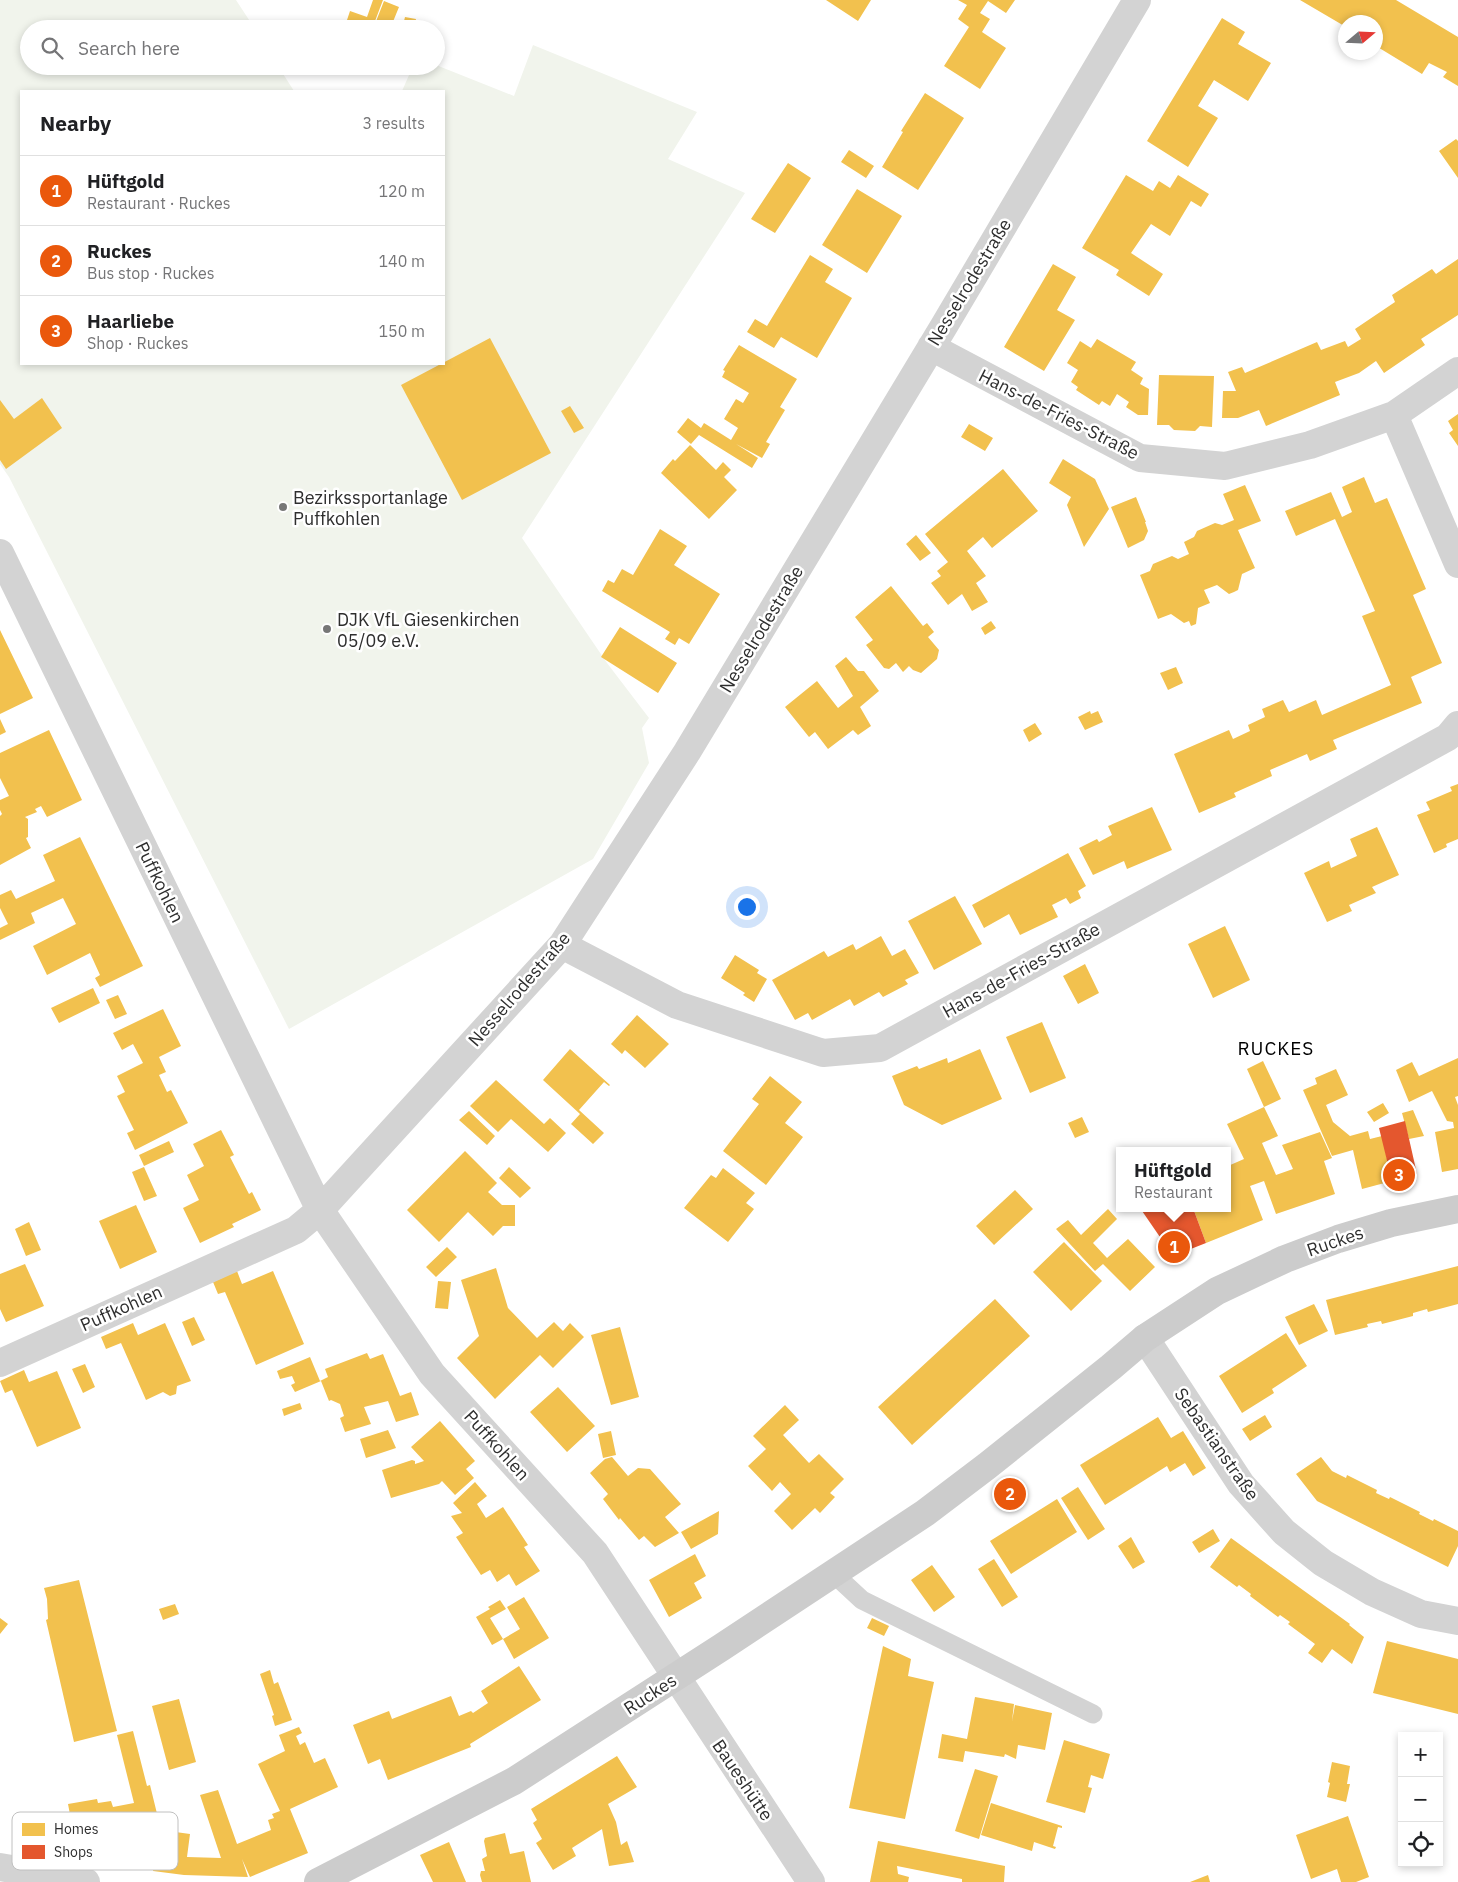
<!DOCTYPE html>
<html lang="en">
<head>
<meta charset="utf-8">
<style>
	body { margin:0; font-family:"IBM Plex Sans",sans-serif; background:#f2f2f2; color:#202124 }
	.controls { position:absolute; right:15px; bottom:15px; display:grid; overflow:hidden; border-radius:0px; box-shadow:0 2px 8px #0003 }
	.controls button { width:45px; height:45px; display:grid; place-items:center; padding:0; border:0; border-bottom:1px solid #e0e0e0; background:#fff; color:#202124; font:25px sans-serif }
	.compass { position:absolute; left:1338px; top:15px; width:45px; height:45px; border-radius:50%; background:#fff; box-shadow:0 2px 8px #0003; rotate:71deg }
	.you { position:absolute; left:746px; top:906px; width:18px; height:18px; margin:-12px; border:4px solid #fff; border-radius:50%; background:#1a73e8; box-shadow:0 0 0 8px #1a73e833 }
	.badge { display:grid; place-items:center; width:32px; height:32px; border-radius:50%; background:#ea580c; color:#fff; font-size:16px; font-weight:700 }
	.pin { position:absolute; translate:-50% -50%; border:2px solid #fff; box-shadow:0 1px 5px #0006 }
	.popup { position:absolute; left:1116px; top:1147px; width:115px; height:65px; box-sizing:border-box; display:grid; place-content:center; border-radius:0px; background:#fff; filter:drop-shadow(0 1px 4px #0005); font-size:16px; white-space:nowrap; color:#757577 }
	.popup b { font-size:19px; color:#202124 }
	.popup::after { content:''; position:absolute; left:50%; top:100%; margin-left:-10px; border:10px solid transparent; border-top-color:#fff }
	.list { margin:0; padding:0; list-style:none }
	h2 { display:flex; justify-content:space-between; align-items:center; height:65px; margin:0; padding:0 20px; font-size:21px }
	h2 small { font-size:16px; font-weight:400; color:#757577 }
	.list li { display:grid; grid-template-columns:32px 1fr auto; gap:15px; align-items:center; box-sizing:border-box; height:70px; padding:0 20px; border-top:1px solid #e0e0e0 }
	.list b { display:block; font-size:19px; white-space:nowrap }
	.list p { margin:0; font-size:16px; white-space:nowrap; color:#757577 }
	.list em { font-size:16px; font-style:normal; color:#757577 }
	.icon { flex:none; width:28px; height:28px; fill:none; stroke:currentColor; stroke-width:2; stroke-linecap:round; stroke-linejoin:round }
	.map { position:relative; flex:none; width:1458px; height:1882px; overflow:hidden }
	.search { position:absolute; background:#fff; box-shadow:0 2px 8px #0003; left:20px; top:20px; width:425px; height:55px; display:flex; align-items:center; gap:12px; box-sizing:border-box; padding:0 18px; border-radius:28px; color:#757577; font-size:19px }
	.panel { position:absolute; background:#fff; box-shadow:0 2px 8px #0003; left:20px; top:90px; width:425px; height:275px; border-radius:0px }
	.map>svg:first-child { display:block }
</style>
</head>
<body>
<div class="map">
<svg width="1458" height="1882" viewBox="0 0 1458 1882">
	<rect width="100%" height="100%" fill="#fff"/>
	<path fill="#f1f4ec" d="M0,0H236L255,29H29V66H278L294,91H21V364H444V91H402L413,66L436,65L514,96L533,45L697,112L668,159L745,193L522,538L607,663L649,718L642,728L649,763L593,859L289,1029L9,477L0,464Z"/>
	<path fill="#f2c14e" d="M373,0H383L372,29H344L350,11L367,17Z
		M826,0H871L858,21Z
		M958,0H1015L1006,13L988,1L980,13L990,19L982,32L1006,48L980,89L944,66L969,27L958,19L967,5Z
		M1300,0H1396L1458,37V86L1443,77L1447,72L1429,63L1422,74L1376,46V22H1346V27Z
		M384,1L399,7L390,29H373Z
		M405,17L416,19L414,29H402Z
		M1222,18L1245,32L1238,44L1271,63L1248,101L1214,80L1198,106L1218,118L1188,167L1147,141Z
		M925,93L964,118L918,190L882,167L903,132L901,131Z
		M1456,139L1458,141V178L1439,151Z
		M849,150L874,166L866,178L841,162Z
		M788,163L811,178L775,233L751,219Z
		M1126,175L1153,191L1159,181L1170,188L1178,175L1209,194L1201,207L1191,201L1170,236L1151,224L1131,253L1163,274L1149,296L1116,275L1119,270L1082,248Z
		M857,189L902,216L867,273L822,245Z
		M810,255L833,269L825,282L852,298L817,358L781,337L774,348L747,332L755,319L767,326Z
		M1458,259V315L1421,339L1425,345L1384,373L1376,361L1359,373L1335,382L1340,395L1266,426L1259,410L1238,418H1222L1223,391H1236L1228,372L1242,367L1245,373L1317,342L1321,350L1345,341L1348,347L1361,339L1355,329L1395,302L1392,295L1432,269L1436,274Z
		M1053,264L1076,277L1057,310L1075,320L1044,371L1004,347Z
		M490,338L551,453L462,500L401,385Z
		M1097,339L1136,362L1131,370L1143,378L1140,384L1149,389L1148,415H1138L1126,407L1129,402L1117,394L1110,406L1102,401L1099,405L1076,390L1078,387L1071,382L1078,370L1067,363L1080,341L1091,348Z
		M739,345L797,379L780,407L785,410L766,442L770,444L762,458L736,444L758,458L752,468L699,435L691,444L677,432L688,418L701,428L704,423L731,440L738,428L724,419L736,399L743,403L749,393L722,377L725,371L723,370Z
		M1159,375L1214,376L1212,427L1200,426L1195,431L1174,430L1169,425H1157Z
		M42,398L62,428L6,469L0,460V400L14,419Z
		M570,406L584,428L574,433L561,411Z
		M1458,414V446L1449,433L1453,430L1448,421Z
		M969,424L993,438L985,451L961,437Z
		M690,445L716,470L723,462L731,470L724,477L737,490L709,519L661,473L673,459L675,461Z
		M1063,459L1095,479L1109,509L1084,547L1067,505L1071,497L1049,483Z
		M1003,469L1038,511L992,548L983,537L967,551L986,576L976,583L988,602L972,611L962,594L948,605L931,583L941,576L937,571L948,562L925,534Z
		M1364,477L1375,503L1387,498L1426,589L1413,595L1442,663L1411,677L1422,703L1333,740L1337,749L1310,761L1307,754L1270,770L1272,776L1234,793L1236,797L1199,813L1174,754L1229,730L1233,739L1250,731L1248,725L1265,717L1262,709L1283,700L1289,712L1316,700L1322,715L1391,685L1362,616L1375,611L1335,519L1296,536L1285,511L1331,492L1342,517L1352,512L1342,487Z
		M1245,485L1261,521L1238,530L1255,568L1242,574L1238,590L1234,592L1229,594L1217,585L1204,590L1210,603L1198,608L1196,624L1191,626L1189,621L1184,623L1171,614L1158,619L1140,575L1150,571L1153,564L1172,556L1178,559L1189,554L1184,542L1194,537L1197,531L1215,523L1222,525L1234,520L1223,494Z
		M1136,497L1146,522H1145L1148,531L1144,540L1128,548L1111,507Z
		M660,529L687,546L674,565L720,594L689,644L679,638L675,645L665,639L670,632L602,591L608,580L614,583L622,569L633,575Z
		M916,535L931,553L920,561L906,544Z
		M891,586L923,626L927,623L934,632L928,637L939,650L937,659L921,673L913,670L909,666L903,672L896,663L889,669L884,668L866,645L873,640L855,617Z
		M991,621L996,628L985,635L981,628Z
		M620,627L677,663L658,693L601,657Z
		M0,630L33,698L0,714Z
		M846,657L858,671H864L879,691L860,707L871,726L858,735L853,730L828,749L815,732L809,737L785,707L817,681L838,708L853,696L835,666Z
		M1176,667L1183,683L1168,690L1160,673Z
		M1090,711L1091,714L1098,711L1103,722L1085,730L1078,717Z
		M0,719L6,732L0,735Z
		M1035,723L1042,734L1029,742L1023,730Z
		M49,730L82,800L47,817L41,806L35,809L37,812L25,817L28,819V837L26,838L31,848L0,865V816L2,814L0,810V800L9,796L0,778V753Z
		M1458,784V839L1446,844L1447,847L1434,853L1417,815L1430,810L1426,802L1452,791L1450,787Z
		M1152,807L1172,850L1127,869L1124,861L1093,875L1079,848L1097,839L1099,842L1112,835L1108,826Z
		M1377,827L1399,875L1372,887L1376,893L1349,905L1352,911L1327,922L1304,873L1329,861L1331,868L1357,856L1350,839Z
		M80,837L143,966L100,987L95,978L100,975L90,953L47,975L33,946L76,924L63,898L31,913L35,923L0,940V928L8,924L0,908V895L11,890L16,899L55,881L43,855Z
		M1068,853L1086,886L1078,891L1081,898L1070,904L1066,898L1052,905L1058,917L1020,935L1009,914L984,928L972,905Z
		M955,896L982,944L934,970L908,921Z
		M1225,926L1250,980L1213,998L1188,944Z
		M881,936L892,956L905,949L919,973L905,980L908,984L883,997L879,992L854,1006L850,999L812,1020L808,1013L795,1020L772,980L824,951L828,957L853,944L856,950Z
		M735,955L759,970L757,973L767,979L754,1002L743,995L745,993L721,978Z
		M1085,964L1099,993L1078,1004L1063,976Z
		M93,988L100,1003L59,1023L51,1008Z
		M118,995L127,1014L115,1019L106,1000Z
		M163,1009L181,1046L159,1057L166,1072L159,1075L167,1092L171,1090L188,1123L135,1150L127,1133L134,1130L117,1096L125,1092L117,1076L143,1063L133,1044L122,1050L113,1033Z
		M637,1015L669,1044L645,1068L625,1050L622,1054L611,1044Z
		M1042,1022L1066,1078L1030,1093L1006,1037Z
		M570,1049L610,1085L609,1086L604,1082L579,1110L604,1133L593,1144L571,1124L580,1114L543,1080Z
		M980,1049L1002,1099L942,1125L904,1105L892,1076L917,1066L919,1069L947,1058L948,1063Z
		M1458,1058V1096L1455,1097L1458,1105V1169L1442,1172L1435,1132L1454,1128L1453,1122L1447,1121L1432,1091L1409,1102L1396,1070L1412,1062L1419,1076Z
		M1263,1061L1281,1099L1264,1107L1247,1069Z
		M1336,1069L1348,1095L1326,1105L1333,1122L1350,1136L1368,1131L1370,1139L1382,1136L1392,1181L1362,1189L1353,1150L1332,1156L1303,1090L1317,1084L1315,1078Z
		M770,1076L802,1102L785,1123L803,1137L766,1185L723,1151L759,1104L752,1099Z
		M496,1080L544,1124L550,1118L566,1133L548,1152L511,1119L498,1132L470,1106Z
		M1383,1103L1389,1113L1374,1122L1367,1112Z
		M1264,1107L1278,1136L1262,1143L1276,1175L1293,1169L1282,1145L1320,1132L1332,1158L1324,1161L1335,1194L1276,1214L1264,1181L1250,1186L1263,1220L1206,1243L1193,1208H1228V1166L1244,1159L1227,1124Z
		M1413,1110L1424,1136L1409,1139L1402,1113Z
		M469,1111L495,1136L487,1145L459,1120Z
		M1082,1117L1089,1132L1075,1138L1068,1123Z
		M221,1130L234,1155L230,1157L249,1194L252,1192L261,1210L232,1224L234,1227L200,1243L183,1208L199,1200L187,1175L204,1166L193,1144Z
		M169,1141L174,1152L144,1166L139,1155Z
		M465,1151L497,1183L488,1192L502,1205H515V1226H503L493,1236L468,1212L439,1242L407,1210Z
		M144,1167L157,1196L144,1201L132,1172Z
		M509,1167L531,1188L520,1198L499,1178Z
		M723,1168L755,1193L746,1203L754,1209L728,1242L684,1208L711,1175L716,1178Z
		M1015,1190L1033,1209L994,1245L976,1226Z
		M136,1205L157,1252L120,1269L99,1221Z
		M1108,1209L1117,1219L1093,1243L1107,1258L1128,1239L1155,1267L1130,1291L1103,1264L1095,1271L1056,1229L1068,1220L1081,1235Z
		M29,1222L41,1250L26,1256L15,1229Z
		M1064,1242L1102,1281L1071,1311L1033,1272Z
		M447,1247L457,1257L436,1277L426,1267Z
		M25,1264L44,1306L6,1322L0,1309V1274Z
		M1458,1266V1304L1428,1312L1427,1309L1413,1313V1316L1382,1324L1381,1321L1367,1324L1368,1327L1335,1335L1326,1300Z
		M496,1268L508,1308L537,1338L554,1322L563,1331L570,1323L584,1337L553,1368L540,1355L495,1399L457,1358L479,1336L461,1280Z
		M237,1271L242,1284L273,1271L304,1344L256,1365L225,1292L218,1294L213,1282Z
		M438,1281L451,1282L448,1309L435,1308Z
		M995,1299L1030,1336L912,1445L878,1407Z
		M1314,1304L1328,1331L1299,1345L1285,1317Z
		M194,1317L205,1340L192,1346L182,1322Z
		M133,1323L138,1335L165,1323L191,1381L177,1386L176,1394L170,1396L163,1392L146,1400L121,1343L106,1349L101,1337Z
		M620,1327L639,1397L611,1405L591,1335Z
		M1286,1333L1307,1366L1272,1389L1274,1393L1242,1413L1219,1376Z
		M367,1353L370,1359L383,1354L400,1396L411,1392L419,1415L396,1422L388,1401L364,1407L371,1424L345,1432L340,1418L344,1416L340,1404L331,1400L329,1401L321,1381L295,1392L291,1385L295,1383L292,1376L280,1379L277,1371L310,1357L320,1381L328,1377L325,1369Z
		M85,1364L95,1387L83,1393L72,1369Z
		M24,1370L29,1382L57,1371L81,1428L37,1447L12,1390L5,1393L0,1381Z
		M558,1387L595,1426L567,1452L530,1412Z
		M300,1403L302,1409L284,1416L282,1409Z
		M785,1405L799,1420L783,1435L809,1463L819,1454L844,1479L830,1493L835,1497L820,1513L815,1508L792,1530L774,1511L791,1494L780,1482L772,1491L748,1466L766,1449L753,1436Z
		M1265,1415L1272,1427L1250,1441L1242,1429Z
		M1158,1417L1171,1438L1183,1431L1206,1468L1193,1476L1185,1463L1170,1472L1167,1466L1105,1505L1080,1465Z
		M440,1421L475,1461L466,1469L474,1478L455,1495L442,1481L439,1484L391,1498L382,1470L412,1460L415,1461V1464L424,1461L411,1447Z
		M388,1430L396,1448L366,1458L360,1439Z
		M611,1431L616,1455L603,1458L598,1434Z
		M612,1457L628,1476L638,1468L650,1469L681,1504L665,1517L679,1533L655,1547L644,1536L639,1540L620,1518L619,1520L603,1499L608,1494L590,1473L605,1459Z
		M1321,1457L1332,1471L1346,1478L1347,1475L1377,1490L1376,1493L1389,1499L1390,1497L1420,1512L1419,1514L1433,1521L1434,1519L1458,1531V1546L1448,1567L1317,1501L1296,1474Z
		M475,1482L487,1496L477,1504L486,1518L503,1507L528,1545L524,1547L540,1571L516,1586L509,1574L497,1582L490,1570L481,1575L456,1537L463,1533L451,1516L462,1513L453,1503Z
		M1078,1487L1105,1529L1088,1540L1061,1498Z
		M1057,1499L1077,1532L1011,1574L990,1541Z
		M719,1511L718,1534L691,1549L681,1532Z
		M1213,1529L1220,1541L1199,1553L1192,1542Z
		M1131,1537L1145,1562L1133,1569L1118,1546Z
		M1231,1538L1350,1624L1349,1625L1364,1637L1352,1664L1332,1649L1322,1663L1308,1653L1315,1644L1288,1624L1290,1622L1280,1615L1278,1617L1250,1596L1251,1594L1239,1585L1237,1587L1210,1567Z
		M695,1554L706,1576L694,1583L702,1598L669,1617L649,1580Z
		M994,1559L1018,1597L1002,1607L978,1569Z
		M932,1565L955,1597L934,1612L911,1580Z
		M79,1580L117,1731L74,1742L46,1620L48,1619L47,1599L44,1588Z
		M524,1597L549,1638L514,1659L503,1639L520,1629L507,1607Z
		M500,1600L506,1609L490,1618L503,1639L492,1645L476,1617L490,1609L488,1607Z
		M175,1604L179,1614L163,1620L159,1609Z
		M0,1618L8,1624L0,1634Z
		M872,1618L889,1626L884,1636L867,1628Z
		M1387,1641L1458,1659V1714L1373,1693Z
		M883,1646L911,1659L908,1676L934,1682L905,1819L849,1808Z
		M519,1666L541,1700L470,1744L471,1747L388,1780L380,1759L368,1764L353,1725L389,1711L392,1719L451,1696L459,1716L471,1711L473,1713L488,1703L481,1691Z
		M270,1670L274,1684L278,1682L292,1720L275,1726L272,1716L274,1715L260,1674Z
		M975,1697L1014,1704L1012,1721L1015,1705L1052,1713L1045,1750L1018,1745L1016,1759L1005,1754L1004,1757L965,1751L963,1762L938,1758L942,1734L967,1739Z
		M179,1699L196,1762L169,1770L152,1706Z
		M299,1727L302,1733L296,1736L300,1745L305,1742L314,1763L325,1758L338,1787L290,1809L308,1853L250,1877L242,1859L248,1877L184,1875L153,1871L156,1851L143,1850L144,1844L137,1816L115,1821L122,1856L115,1857L116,1861L101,1863L100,1860L91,1862L90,1857L71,1860L65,1827L72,1825L68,1804L97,1799L98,1803L111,1801L113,1807L134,1803L117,1735L133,1731L147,1786L150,1785L161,1830L190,1834L187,1857L221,1858L200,1795L218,1790L237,1844L271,1830L268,1820L274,1818L272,1814L280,1811L258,1764L285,1751L279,1735Z
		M1064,1740L1110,1754L1103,1779L1091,1775L1088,1787L1092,1788L1085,1813L1046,1802Z
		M617,1756L637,1787L608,1804L616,1822L621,1845L627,1841L634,1862L609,1866L602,1829L572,1848L576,1856L553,1870L536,1843L542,1839L533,1823L537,1820L531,1809Z
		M1332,1762L1350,1766L1347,1784H1350L1346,1802L1327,1797L1330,1783L1328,1782Z
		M975,1769L998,1776L979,1839L955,1831Z
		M991,1803L1062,1826V1828L1058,1827L1053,1846L1056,1847L1055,1849L1034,1842L1032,1851L981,1835Z
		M1348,1816L1369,1877L1356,1882H1341L1337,1869L1311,1879L1296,1835Z
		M505,1833L510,1854L524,1851L531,1882H482L480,1875L481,1871H485L482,1859L487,1856L484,1841L485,1838Z
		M878,1841L1005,1866L1004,1882H962V1879L897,1866L898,1874L909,1877L908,1882H870Z
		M449,1842L466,1882H433L420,1855Z
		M1208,1875L1210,1882H1190Z"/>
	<path fill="#e4572e" d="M1405,1121L1417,1174L1392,1181L1379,1128Z
		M1140,1208H1193L1206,1243L1173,1256Z"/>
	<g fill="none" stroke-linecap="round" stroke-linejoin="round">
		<path stroke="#d3d3d3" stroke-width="19" d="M834,1574L862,1600L1093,1714"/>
		<path stroke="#d3d3d3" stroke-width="28" d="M931,347L1140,458L1225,466L1310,445L1394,415L1458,371
			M1394,415L1458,564
			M0,553L320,1210L432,1374L595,1553L811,1882
			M562,945L677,1005L823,1053L880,1048L1448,737L1458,725
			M1145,1338L1241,1484L1284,1532L1323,1563L1372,1592L1421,1614L1458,1621
			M0,1363L296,1230L320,1210L562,945L687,752L944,326L1137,0
			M0,1867L86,1882"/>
		<path stroke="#ccc" stroke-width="28" d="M318,1882L514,1781L722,1647L925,1513L987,1466L1111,1367L1145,1338L1217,1291L1285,1259L1338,1239L1391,1223L1458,1209"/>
	</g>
	<g fill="#777" stroke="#fff" stroke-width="2">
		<circle cx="283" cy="507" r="5"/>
		<circle cx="327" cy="629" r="5"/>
	</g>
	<g text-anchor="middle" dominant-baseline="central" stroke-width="5" stroke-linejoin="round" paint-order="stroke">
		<g font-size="18" fill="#2e2e2e" stroke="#fff">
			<text transform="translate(969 282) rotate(-59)">Nesselrodestraße</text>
			<text transform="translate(1059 414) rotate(27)">Hans-de-Fries-Straße</text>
			<text transform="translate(761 629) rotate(-59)">Nesselrodestraße</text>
			<text transform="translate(160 882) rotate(64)">Puffkohlen</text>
			<text transform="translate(1021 970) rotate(-29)">Hans-de-Fries-Straße</text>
			<text transform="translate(519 989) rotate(-49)">Nesselrodestraße</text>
			<text transform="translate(1335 1241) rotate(-19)">Ruckes</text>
			<text transform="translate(121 1308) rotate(-24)">Puffkohlen</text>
			<text transform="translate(1217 1444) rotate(55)">Sebastianstraße</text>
			<text transform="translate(497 1445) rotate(48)">Puffkohlen</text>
			<text transform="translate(650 1694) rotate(-33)">Ruckes</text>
			<text transform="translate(743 1780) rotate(56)">Baueshütte</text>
		</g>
		<g font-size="18" fill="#2e2e2e" stroke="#fff" text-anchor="start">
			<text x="293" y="497">Bezirkssportanlage<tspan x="293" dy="21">Puffkohlen</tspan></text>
			<text x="337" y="619">DJK VfL Giesenkirchen<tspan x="337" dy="21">05/09 e.V.</tspan></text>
		</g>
		<g font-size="19" letter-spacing="1" fill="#000" stroke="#fff">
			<text x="1276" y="1048">RUCKES</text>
		</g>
	</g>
	<rect x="12" y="1812" width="166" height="58" rx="8" fill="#fff" stroke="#c0c0c0" stroke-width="1"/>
	<rect x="22" y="1823" width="23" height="13" fill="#f2c14e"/>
	<rect x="22" y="1845" width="23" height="14" fill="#e4572e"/>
	<g font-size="14" fill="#2e2e2e">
		<text x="54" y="1834">Homes</text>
		<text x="54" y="1857">Shops</text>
	</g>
</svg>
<div class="controls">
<button>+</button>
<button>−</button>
<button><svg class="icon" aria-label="locate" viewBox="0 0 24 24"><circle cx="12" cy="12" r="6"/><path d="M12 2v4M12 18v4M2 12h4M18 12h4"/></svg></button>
</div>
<svg class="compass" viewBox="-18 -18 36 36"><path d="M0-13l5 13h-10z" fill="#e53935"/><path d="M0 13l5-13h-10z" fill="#757577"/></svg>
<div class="you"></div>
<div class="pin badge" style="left:1174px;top:1247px">1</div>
<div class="popup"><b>Hüftgold</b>Restaurant</div>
<div class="pin badge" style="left:1010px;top:1494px">2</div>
<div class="pin badge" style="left:1399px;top:1175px">3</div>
<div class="search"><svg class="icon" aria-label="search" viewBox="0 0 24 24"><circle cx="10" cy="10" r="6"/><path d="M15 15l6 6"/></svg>Search here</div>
<section class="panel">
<h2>Nearby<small>3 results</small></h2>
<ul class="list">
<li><span class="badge">1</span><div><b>Hüftgold</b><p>Restaurant · Ruckes</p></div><em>120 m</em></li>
<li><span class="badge">2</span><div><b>Ruckes</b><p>Bus stop · Ruckes</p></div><em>140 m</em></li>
<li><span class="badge">3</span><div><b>Haarliebe</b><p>Shop · Ruckes</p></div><em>150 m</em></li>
</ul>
</section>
</div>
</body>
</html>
